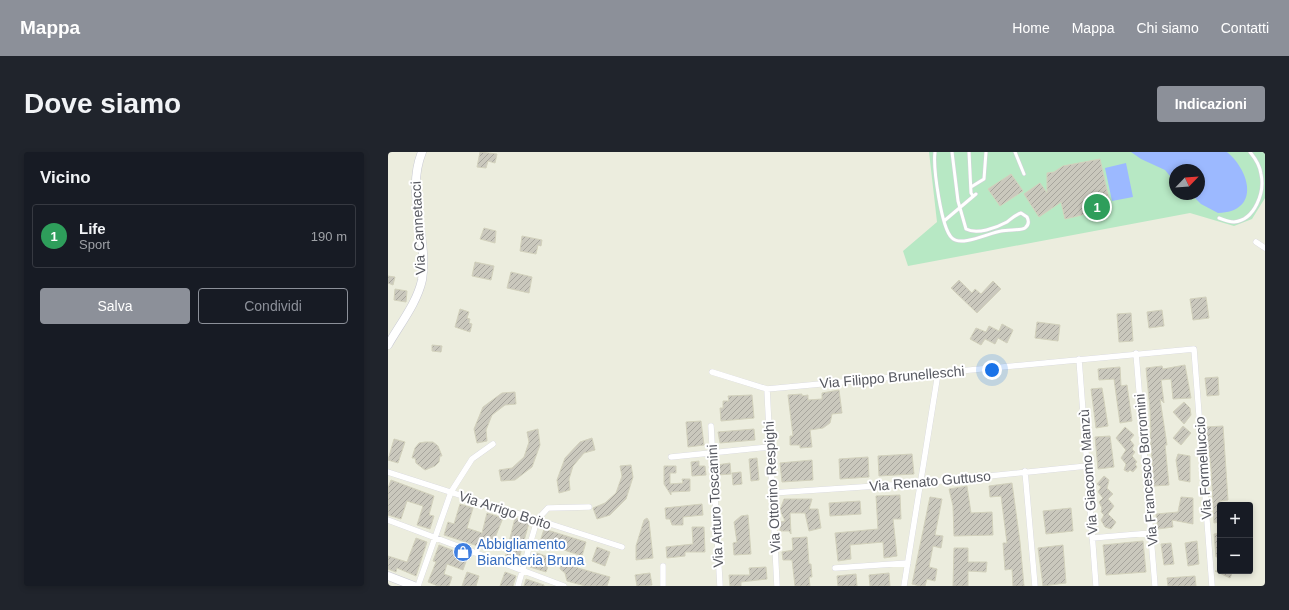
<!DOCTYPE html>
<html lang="it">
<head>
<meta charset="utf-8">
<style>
	body { margin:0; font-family:Arial,sans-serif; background:#20242c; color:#f1f3f6 }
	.controls { position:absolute; right:12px; bottom:12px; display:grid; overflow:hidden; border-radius:4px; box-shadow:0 2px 6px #0003 }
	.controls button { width:36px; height:36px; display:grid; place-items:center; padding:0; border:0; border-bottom:1px solid #363941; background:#171b24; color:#f1f3f6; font:20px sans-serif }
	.compass { position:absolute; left:781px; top:12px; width:36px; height:36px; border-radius:50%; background:#171b24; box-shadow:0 2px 6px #0003; rotate:65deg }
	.you { position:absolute; left:604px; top:218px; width:14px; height:14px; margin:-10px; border:3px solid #fff; border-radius:50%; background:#1a73e8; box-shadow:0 0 0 6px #1a73e833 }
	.badge { display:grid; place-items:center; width:26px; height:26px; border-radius:50%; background:#8c9099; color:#fff; font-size:13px; font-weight:700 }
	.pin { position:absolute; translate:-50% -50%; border:2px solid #fff; box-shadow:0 1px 4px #0006 }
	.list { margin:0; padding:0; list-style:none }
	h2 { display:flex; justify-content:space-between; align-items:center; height:52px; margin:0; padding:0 16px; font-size:17px }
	h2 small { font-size:13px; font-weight:400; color:#9ea1a6 }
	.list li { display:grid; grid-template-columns:26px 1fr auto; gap:12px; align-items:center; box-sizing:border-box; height:64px; margin:0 8px 8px; padding:0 8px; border:1px solid #363941; border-radius:4px }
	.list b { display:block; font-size:15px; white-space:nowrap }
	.list p { margin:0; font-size:13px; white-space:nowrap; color:#9ea1a6 }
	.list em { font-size:13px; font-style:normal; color:#9ea1a6 }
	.actions { display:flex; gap:8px; padding:12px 16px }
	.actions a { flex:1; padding:9px 0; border:1px solid #8c9099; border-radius:4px; text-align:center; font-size:14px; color:#8c9099 }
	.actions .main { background:#8c9099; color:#fff }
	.map { position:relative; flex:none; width:877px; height:434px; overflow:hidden; border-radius:4px }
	header { display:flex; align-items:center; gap:24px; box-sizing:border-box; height:56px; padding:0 20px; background:#8c9099; color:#fff }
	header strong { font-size:19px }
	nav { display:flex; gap:22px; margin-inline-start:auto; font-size:14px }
	.intro { display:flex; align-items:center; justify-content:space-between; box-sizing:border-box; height:96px; padding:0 24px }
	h1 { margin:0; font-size:28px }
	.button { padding:10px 18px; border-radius:4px; background:#8c9099; color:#fff; font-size:14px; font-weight:700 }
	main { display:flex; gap:24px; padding:0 24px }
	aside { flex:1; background:#171b24; border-radius:4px; box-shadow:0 2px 6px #0003 }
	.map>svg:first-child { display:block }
</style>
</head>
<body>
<header>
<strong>Mappa</strong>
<nav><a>Home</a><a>Mappa</a><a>Chi siamo</a><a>Contatti</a></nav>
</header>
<div class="intro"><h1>Dove siamo</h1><a class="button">Indicazioni</a></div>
<main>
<aside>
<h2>Vicino<small></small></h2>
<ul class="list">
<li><span class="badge" style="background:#2e9e5b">1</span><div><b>Life</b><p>Sport</p></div><em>190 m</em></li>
</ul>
<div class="actions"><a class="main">Salva</a><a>Condividi</a></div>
</aside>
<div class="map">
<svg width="877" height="434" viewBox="0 0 877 434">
	<defs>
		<pattern id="building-hatch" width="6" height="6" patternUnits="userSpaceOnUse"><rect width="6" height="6" fill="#cac8bd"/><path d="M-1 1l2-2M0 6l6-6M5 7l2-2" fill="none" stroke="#a7a59d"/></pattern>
	</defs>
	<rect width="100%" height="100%" fill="#ecedde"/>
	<path fill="#b7e8c4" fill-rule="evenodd" d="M541,0H877V46L864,67L846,74L802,61L520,114L515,99L549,70ZM787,18H811V42H787Z"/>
	<path fill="#9cb9ff" d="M743,0H839C863,20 872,60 830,61L813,52L803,42H811V18H787V30L777,18L753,7Z
		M738,11L745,45L724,49L717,16Z"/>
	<path fill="url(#building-hatch)" stroke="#d2d1bc" d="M92,0L109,2L107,11L100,9L98,16L89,15Z
		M712,7L723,56L677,67L673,50L651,65L636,42L652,31L659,41V21L666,20L675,14Z
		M623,22L635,39L612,54L600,37Z
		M96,76L108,79L107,91L92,87Z
		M134,84L154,88L153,94L150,93L148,102L132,99Z
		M87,110L106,114L103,128L84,124Z
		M123,120L144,125L141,141L119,136Z
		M0,124L7,125L5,133L0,131Z
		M571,128L584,141L587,137L593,142L605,129L613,137L589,161L563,136Z
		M7,137L19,139L18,150L6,148Z
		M818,145L821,166L805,168L802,147Z
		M72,157L81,160L79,166L82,167L81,171L84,172L82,180L67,175Z
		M774,158L776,174L761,176L759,160Z
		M743,161L745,189L731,190L729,162Z
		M649,170L672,173L670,189L647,186Z
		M614,172L625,178L619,191L610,186L607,192L597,187L593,193L582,187L588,176L598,180L601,174L611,179Z
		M44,193L54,194L53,200L44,199Z
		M797,213L803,246L785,247L783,227L773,228L776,251L772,247L779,293H777L781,333L766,334L762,281H763L762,258L758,216L774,214L775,217Z
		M732,215L733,234L739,233L744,269L732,271L726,227L711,228L710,217Z
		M830,225L831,243L819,244L817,226Z
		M714,236L720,274L708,276L703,237Z
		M451,238L454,261L444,262L442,271L435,276L422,278L424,295L412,296V293H402V284H405L400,243L414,242V244L420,243V248L434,247V241Z
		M127,240L128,252L117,253L104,263L98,278L99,289L89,291L86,277L95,255L114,241Z
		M364,243L366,266L333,269L332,256H335V249H341L340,244Z
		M796,250L802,256L803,263L796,272L785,260Z
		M313,269L316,293L300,295L298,270Z
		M795,274L803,281L793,293L785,286Z
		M835,274L840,348L832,349V370L826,371L823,316L818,275Z
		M737,275L746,283L742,288L746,293L744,297L747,300L744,304L749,310L747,312L749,315L745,320L742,318L740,320L736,318L738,312L733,306L738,298L728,286Z
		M150,277L152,293L144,315L127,328L113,329L111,318L124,316L136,305L141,290L139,280Z
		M366,277L367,288L332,291L330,280Z
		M722,284L726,315L710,317L707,285Z
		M204,286L207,298L196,301L185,314L181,327L182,338L171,341L169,328L177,306L192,290Z
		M6,287L17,290L10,311L0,308Z
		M37,290H45L50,294L54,304H52L51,310L47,314L37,318L28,311L27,306H24L27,296L31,291Z
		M524,302L526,322L491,324L490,304Z
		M790,302L802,304V330L791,328L788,308Z
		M480,305L481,325L452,327L451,307Z
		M369,306L371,328L363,329L361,307Z
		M424,308L425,328L394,330L392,311Z
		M311,309V314H317L318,323L304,324L303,310Z
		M342,311L343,322L330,323L329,313Z
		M243,313L245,325L238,347L222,363L209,367L205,356L217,351L228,341L234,324L232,314Z
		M276,314H288V321H282V332L295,331L294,327H302V339L283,340V343L276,332Z
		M353,320L354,332L345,333L344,321Z
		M716,324L721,328L719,336L725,342L720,347L726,354L720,362L728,370L723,377L717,375L713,368L716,363L713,360L714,356L711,350L715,346L710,340L713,335L709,332Z
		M3,328L46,344L41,363L46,364L42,377L29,373L35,354L19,349L13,367L0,363V336Z
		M624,331L632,390L636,434H625L624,417L617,418L615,391H619L613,344L602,345L601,334Z
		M579,334L583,361L604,360L605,383L566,384L565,354L561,337Z
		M512,343L513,367H505L509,404L496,406L495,390L462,393L463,407L450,409L447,381L490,377L488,344Z
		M542,345L554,347L547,383L555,384L553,396L545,394L541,415L549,417L547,429L539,427L537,434H532L524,432Z
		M793,345L805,346V372L784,368L785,375L770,377L768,362L790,360Z
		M396,347H424L421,357H430L433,376L421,379L417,361H402L403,382L401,379H392V370L397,369L392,358Z
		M472,349L473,362L442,364L441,351Z
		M72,352L85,356L79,376L94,381L99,361L115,366L102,398L56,383L60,370L66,372Z
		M314,352L315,363L295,365V373H284L282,367H278L277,356Z
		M683,356L685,379L658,382L655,359Z
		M360,363L363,402L346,403L345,391L349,390L346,370L353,364Z
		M127,366L141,371L130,410L117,406Z
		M259,366L261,369L265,406L248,408V394L256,368Z
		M304,375H316L317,400H297V404L279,406L278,395L305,392Z
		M156,377L198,390L194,404L152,390Z
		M832,381V405H828L826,382Z
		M419,385L421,412H423L424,425H421L422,434H407L404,408H395L394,400L405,398L404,386Z
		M28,386L39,390L28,424L9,416L8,420L0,417V404L19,410Z
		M755,389L758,420L718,423L715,393Z
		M809,389L811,412L800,414L797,391Z
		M783,391L786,412L776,413L773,392Z
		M51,393L80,404L75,418L59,412L56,422L64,425L61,434H50L40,430L48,410L45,409Z
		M675,393L678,431L655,434L650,396Z
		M209,395L222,400L217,414L204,409Z
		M566,396H580V410H599L598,420L580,419V434H565Z
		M149,401L163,406L158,420L142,415Z
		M174,408L190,416L222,425L219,434H197L179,429L177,421L172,417Z
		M378,415L379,427L353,430V434H342L341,423H362L361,416Z
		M827,419H845L842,426Z
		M79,420L91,424L88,434H74Z
		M117,420L128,424L125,434H112Z
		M262,421L264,433L249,434L247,423Z
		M501,421L502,434H482L481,423Z
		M468,422L469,434H450L449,424Z
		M807,424L808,434H780L779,426Z
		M138,427L156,433V434H136Z"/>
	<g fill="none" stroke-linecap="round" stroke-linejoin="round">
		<defs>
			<path id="lane" d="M547,0C545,15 553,76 564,86C573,95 601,81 613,79C620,77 632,79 637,76C641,73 641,69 639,65L633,61C627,63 623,67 619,70C608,76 589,83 578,77L570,49L564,0
				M581,0L583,41L585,44
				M627,0L636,22
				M583,35L596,27L598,0
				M831,66C836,68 842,70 846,70C867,68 877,40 873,22C872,14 867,6 862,0
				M556,69L588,42"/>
			<path id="street" d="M868,90L877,96
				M748,201L767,434
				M691,207L708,434
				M324,220L379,237L806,197L824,434
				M379,237L389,434
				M323,274L332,434
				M283,305L382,295
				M637,319L647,434
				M0,320L234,395
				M384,341L533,331L699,314
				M0,368L176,434
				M704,386L763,381
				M275,414V434
				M447,416L520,411
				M30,434L63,340L84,307L105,292
				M130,434L149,368L160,356L201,355
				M516,434L550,221"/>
			<path id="secondary" d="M0,193C12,172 29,151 34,128C41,84 17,42 34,0
				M0,424L26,434"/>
		</defs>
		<use href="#lane" stroke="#d2d2da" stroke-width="4"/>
		<use href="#street" stroke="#d2d2da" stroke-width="6"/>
		<use href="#secondary" stroke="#c9cad4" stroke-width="9"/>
		<use href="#lane" stroke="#fff" stroke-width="3"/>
		<use href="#street" stroke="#fff" stroke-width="5.5"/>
		<use href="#secondary" stroke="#fff" stroke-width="8"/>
	</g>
	<defs>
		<symbol id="shop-disc" viewBox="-11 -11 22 22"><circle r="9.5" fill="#3f7fe0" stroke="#fff"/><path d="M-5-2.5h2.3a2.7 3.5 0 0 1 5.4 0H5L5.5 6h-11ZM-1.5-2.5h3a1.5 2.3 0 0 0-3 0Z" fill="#fff"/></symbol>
	</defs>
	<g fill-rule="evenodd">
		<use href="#shop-disc" x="64" y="389" width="22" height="22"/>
	</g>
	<g text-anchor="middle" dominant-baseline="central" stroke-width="4" stroke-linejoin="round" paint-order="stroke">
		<g font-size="14" fill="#575961" stroke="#fff">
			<text transform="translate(30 76) rotate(-93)">Via Cannetacci</text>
			<text transform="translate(504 225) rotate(-5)">Via Filippo Brunelleschi</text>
			<text transform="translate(815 316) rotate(-94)">Via Formelluccio</text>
			<text transform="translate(758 318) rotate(-95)">Via Francesco Borromini</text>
			<text transform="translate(700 320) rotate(-94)">Via Giacomo Manzù</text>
			<text transform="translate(542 329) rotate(-5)">Via Renato Guttuso</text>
			<text transform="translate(384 335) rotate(-93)">Via Ottorino Respighi</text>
			<text transform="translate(327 354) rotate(-93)">Via Arturo Toscanini</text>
			<text transform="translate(117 358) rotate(18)">Via Arrigo Boito</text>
		</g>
		<g font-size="14" fill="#366cbe" stroke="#fff" text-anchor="start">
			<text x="89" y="392">Abbigliamento<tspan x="89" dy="16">Biancheria Bruna</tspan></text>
		</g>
	</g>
</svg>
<div class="controls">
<button>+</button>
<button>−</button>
</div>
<svg class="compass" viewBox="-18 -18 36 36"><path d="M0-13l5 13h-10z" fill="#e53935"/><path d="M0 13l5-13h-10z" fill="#9ea1a6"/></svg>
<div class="you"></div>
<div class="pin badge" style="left:709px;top:55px;background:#2e9e5b">1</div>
</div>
</main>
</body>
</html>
